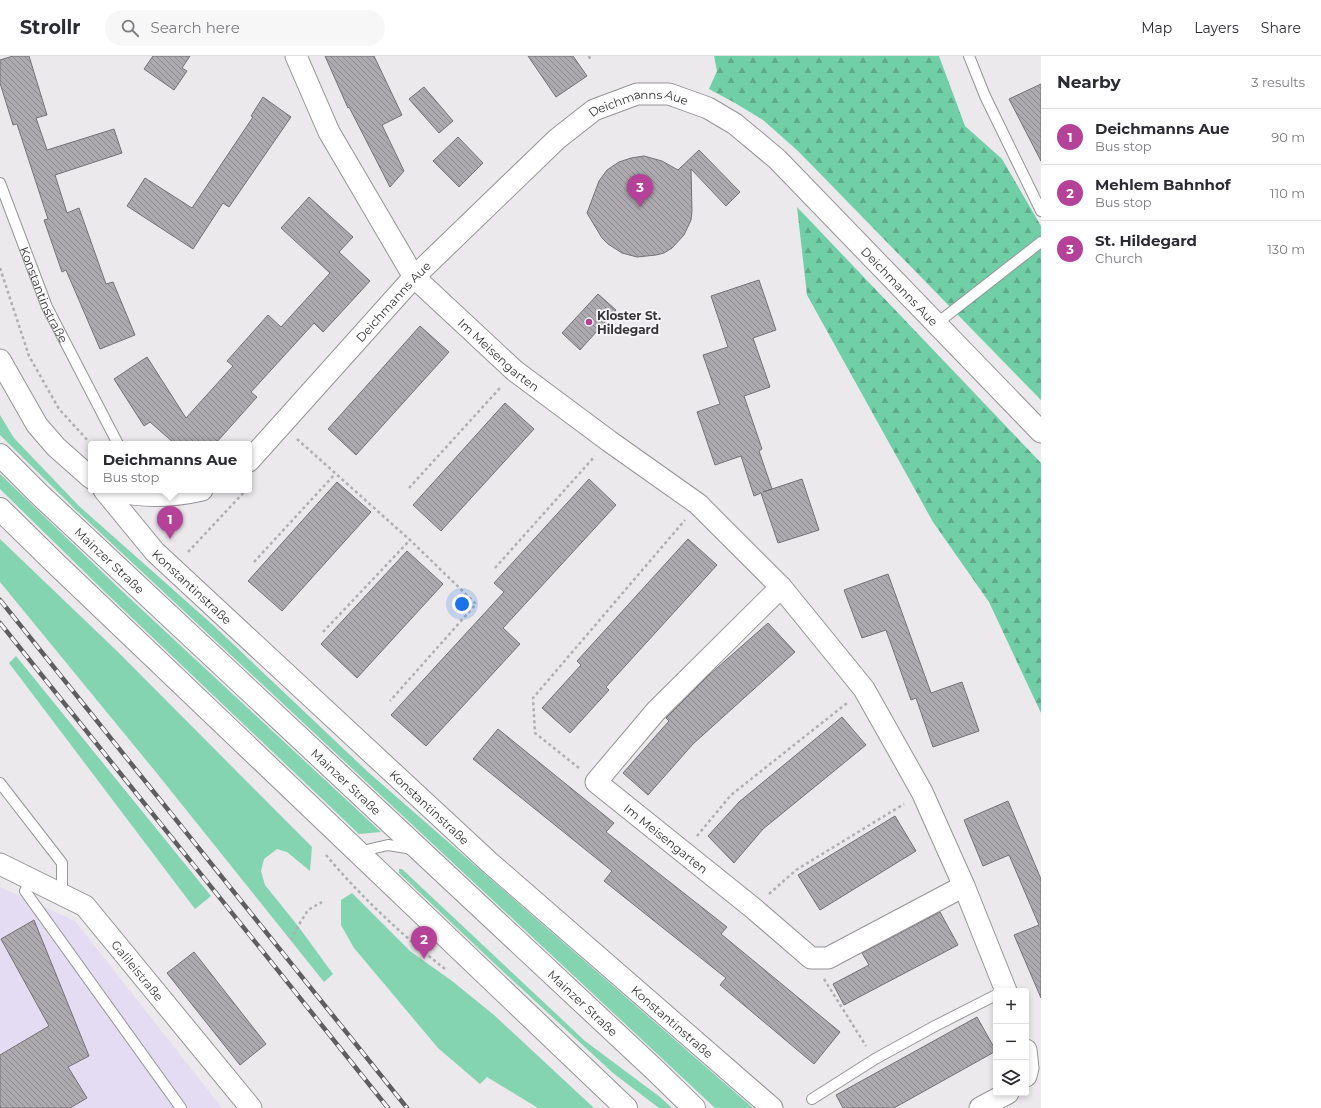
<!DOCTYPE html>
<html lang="en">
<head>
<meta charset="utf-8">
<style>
	body { margin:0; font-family:Montserrat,sans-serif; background:#f7f7f7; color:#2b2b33 }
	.controls { position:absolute; right:12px; bottom:12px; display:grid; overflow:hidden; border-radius:4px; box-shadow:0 2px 6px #0003 }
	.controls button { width:36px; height:36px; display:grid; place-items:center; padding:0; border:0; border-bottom:1px solid #e1e1e2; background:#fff; color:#2b2b33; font:20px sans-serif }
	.you { position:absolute; left:462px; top:548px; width:14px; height:14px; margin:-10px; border:3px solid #fff; border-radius:50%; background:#1a73e8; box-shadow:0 0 0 6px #1a73e833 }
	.badge { display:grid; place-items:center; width:26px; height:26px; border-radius:50%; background:#b64199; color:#fff; font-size:13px; font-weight:700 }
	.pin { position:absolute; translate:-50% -33px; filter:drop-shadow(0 1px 2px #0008) }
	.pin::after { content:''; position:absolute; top:21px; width:14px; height:12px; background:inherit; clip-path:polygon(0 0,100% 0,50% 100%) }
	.popup { position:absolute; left:88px; top:385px; width:164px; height:52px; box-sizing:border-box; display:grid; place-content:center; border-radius:4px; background:#fff; filter:drop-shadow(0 1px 3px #0005); font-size:13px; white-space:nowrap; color:#7c7c81 }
	.popup b { font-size:15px; color:#2b2b33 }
	.popup::after { content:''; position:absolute; left:50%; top:100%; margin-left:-8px; border:8px solid transparent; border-top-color:#fff }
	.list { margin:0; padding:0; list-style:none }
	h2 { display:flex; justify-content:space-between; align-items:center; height:52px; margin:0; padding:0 16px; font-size:17px }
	h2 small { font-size:13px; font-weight:400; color:#7c7c81 }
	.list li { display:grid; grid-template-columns:26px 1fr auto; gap:12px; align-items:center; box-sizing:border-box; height:56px; padding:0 16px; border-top:1px solid #e1e1e2 }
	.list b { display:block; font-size:15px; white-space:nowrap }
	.list p { margin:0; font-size:13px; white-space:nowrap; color:#7c7c81 }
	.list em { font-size:13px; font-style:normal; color:#7c7c81 }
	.icon { flex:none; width:22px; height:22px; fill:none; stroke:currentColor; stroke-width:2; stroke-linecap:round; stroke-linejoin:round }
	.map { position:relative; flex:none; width:1041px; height:1052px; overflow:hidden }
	header { display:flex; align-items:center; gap:24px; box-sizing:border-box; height:56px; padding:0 20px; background:#fff; border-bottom:1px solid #e1e1e2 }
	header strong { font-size:19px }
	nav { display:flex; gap:22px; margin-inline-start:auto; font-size:14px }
	.search { width:280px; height:36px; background:#f7f7f7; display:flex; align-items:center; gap:10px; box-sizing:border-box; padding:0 14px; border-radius:22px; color:#7c7c81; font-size:15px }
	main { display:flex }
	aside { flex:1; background:#fff }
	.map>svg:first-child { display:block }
</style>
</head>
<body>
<header>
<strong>Strollr</strong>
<div class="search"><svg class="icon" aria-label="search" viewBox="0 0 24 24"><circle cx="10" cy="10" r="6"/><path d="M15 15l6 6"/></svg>Search here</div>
<nav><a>Map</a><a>Layers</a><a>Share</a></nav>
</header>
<main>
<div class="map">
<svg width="1041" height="1052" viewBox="0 0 1041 1052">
	<defs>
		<pattern id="forest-firs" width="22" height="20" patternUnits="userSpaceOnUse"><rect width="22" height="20" fill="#71cfa7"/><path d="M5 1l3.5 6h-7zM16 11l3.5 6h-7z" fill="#5ea989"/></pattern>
		<pattern id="building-back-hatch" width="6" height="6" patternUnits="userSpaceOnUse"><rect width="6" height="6" fill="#acaaae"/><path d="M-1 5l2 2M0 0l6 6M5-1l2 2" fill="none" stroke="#8d8b8f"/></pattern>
	</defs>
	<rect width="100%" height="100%" fill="#ebe9ec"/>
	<path fill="#e3dcf2" d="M0,831L75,865L222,1052H0Z"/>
	<path fill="#84d4b1" d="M0,359L14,382L79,450L213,569L368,716L753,1052H715L76,454L0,379Z
		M0,418L123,536L381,776L359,778L106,537L0,433Z
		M0,483L119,597L312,791L310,815L287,796L277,793L264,803L261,815L265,829L298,870L333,918L324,926L155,715L0,526Z
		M16,600L211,840L195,853L9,607Z
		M399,813H402L585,985L660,1041L672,1052H659L613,1017L496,909L399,817Z
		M352,837L410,895L452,925L494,959L594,1052H538L487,1021L480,1028L438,992L354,892L341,869V844Z"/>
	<path fill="url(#forest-firs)" d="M714,0H939L965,70L1002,103L1041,170V344L798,95L763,64L735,47L709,33L717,15Z
		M797,151L1041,407V657L989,546L933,466L807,239Z"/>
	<path fill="url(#building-back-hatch)" stroke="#747275" d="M13,0H29L47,59L36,62L47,94L114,73L122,97L55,119L67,157L79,152L106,228L113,226L135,279L100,293L66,214L62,216L44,164L48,163L17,68L13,69L0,27V4Z
		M153,0H190L182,12L187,15L174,34L144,13Z
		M325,0H374L402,59L382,69L404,115L390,131L349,51L348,52Z
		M528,0H573L587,20L556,41Z
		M1041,28V105L1009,43Z
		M424,31L453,65L439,77L409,43Z
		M263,41L291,61L229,151L223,147L193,193L127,150L145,122L192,152L253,61L251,60Z
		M458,81L483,107L459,131L433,105Z
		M699,94L740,136L726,150L691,113L692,155L691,164L684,179L672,192L664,197L656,199L637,201L622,197L608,188L602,182L587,157L599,125L607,114L619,106L631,102L644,100L662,105L678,114Z
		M309,141L353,181L339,196L370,225L323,276L314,267L251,336L257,341L215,388H175L150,366L144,370L114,323L147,301L186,362L233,310L227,305L268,259L281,271L330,217L281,172Z
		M759,224L776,274L753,282L770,331L744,340L762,393L759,395L772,433L763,436L802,423L819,474L778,487L761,437L754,440L741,400L715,409L697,356L720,348L703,299L728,291L711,240Z
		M598,238L616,254L580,294L562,277Z
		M420,270L449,296L356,399L328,373Z
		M505,347L534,373L441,475L413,449Z
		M589,423L616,449L503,572L520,588L426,690L391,659L504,536L494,527Z
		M337,426L371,456L282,555L248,525Z
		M688,483L717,509L606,631L609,634L570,677L542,652L581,609L577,605Z
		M407,495L443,528L357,622L321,588Z
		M888,518L931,637L962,626L979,675L933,691L916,642L911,644L886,574L862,582L844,534Z
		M768,567L795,596L693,688L648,739L623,717L669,665L666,662L709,619Z
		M842,661L866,689L763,773L734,807L708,780L739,746Z
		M498,673L614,767L606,776L727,871L721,878L840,976L814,1008L720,929L726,922L604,825L612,815L473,703Z
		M1008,745L1041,823V942L1014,879L1039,869L1009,799L983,810L964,764Z
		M895,760L916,795L820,854L798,819Z
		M940,856L958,889L844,949L833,928L869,909L862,897Z
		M34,864L89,1000L68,1011L87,1042L70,1052H0V999L49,970L1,883Z
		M194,896L266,988L240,1009L167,917Z
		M977,961L996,995L894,1052H843L836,1039Z"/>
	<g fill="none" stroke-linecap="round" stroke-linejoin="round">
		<defs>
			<g id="lane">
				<path d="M969,0L985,40L1041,155"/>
				<path id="s1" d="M0,127L47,251L118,388"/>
				<path d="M936,268L1041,186"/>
				<path d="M0,727L62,807V838"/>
				<path d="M358,796L388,789L413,793"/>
				<path d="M32,823L25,835L181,1052"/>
				<path d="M812,1043L875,1003L935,970L996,939"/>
			</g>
			<g id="street">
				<path id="s2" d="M296,0L329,76L414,221L515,315L609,385L698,448L781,531L864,633L922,736L964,830L1006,935"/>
				<path d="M0,304L37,369L56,391L91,422"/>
				<path id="s3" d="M249,405L414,221L557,83L594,54L637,38H669L708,52L735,68L777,103L1041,376"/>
				<path id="s4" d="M104,434L155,496L489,806L772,1052"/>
				<path d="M113,434C143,442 172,441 202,434"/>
				<path id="s5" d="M781,531L656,655L596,726L753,852L811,902H828L964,830"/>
				<path id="s6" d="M0,808L85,850L251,1052"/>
				<path d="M1026,994L1028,1012L1026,1020"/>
				<path d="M980,1052L1008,1037"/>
			</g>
			<g id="primary">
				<path id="s7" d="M0,399L39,438L656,1015L694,1052"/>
				<path d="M0,453L54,506L626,1052"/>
			</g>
		</defs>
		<use href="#lane" stroke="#969497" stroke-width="12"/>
		<use href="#street" stroke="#969497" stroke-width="23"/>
		<use href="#primary" stroke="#969497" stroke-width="24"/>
		<path stroke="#afaeb0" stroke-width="2.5" stroke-dasharray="3 3" stroke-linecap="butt" d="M589,0L590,3
			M0,212L29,300L59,353L91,388
			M297,383L410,484L476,548L390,645
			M409,432L500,332
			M188,496L246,434
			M254,506L335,418
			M495,512L595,400
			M323,576L410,484
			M579,712L535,677L533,642L685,464
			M697,780L731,739L847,647
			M326,799C361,841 402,879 445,913
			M769,838L796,814L904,748
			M291,884L298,870L308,854L322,846
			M824,923L866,990"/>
		<use href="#lane" stroke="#fff" stroke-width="10"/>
		<use href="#street" stroke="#fff" stroke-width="21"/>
		<use href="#primary" stroke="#fff" stroke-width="22"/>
		<defs>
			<path id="rail" d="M0,544L407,1052
				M0,567L388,1052"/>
		</defs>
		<use href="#rail" stroke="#5f5e5f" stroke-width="4.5"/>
		<use href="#rail" stroke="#f8f6fa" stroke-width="3" stroke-dasharray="9" stroke-linecap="butt"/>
	</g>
	<circle fill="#b64199" stroke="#f8f6fa" stroke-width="1.5" cx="589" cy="266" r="4"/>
	<g text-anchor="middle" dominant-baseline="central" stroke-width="3.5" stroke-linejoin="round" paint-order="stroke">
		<g font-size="12" fill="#383738" stroke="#f8f6fa">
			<text stroke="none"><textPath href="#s3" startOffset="539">Deichmanns Aue</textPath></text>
			<text stroke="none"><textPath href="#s3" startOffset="875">Deichmanns Aue</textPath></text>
			<text stroke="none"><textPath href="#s1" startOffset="120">Konstantinstraße</textPath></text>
			<text stroke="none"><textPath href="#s3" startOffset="215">Deichmanns Aue</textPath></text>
			<text stroke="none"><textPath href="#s2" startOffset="366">Im Meisengarten</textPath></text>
			<text stroke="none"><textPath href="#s7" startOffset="152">Mainzer Straße</textPath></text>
			<text stroke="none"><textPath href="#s4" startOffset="131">Konstantinstraße</textPath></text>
			<text stroke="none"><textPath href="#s7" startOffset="476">Mainzer Straße</textPath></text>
			<text stroke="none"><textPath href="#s4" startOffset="455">Konstantinstraße</textPath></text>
			<text stroke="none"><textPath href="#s5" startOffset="359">Im Meisengarten</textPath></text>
			<text stroke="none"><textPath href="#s6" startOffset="178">Galileistraße</textPath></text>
			<text stroke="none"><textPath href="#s7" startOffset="800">Mainzer Straße</textPath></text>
			<text stroke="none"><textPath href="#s4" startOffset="779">Konstantinstraße</textPath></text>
		</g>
		<g font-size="12" font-weight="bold" fill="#383738" stroke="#f8f6fa" text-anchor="start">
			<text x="597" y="259">Kloster St.<tspan x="597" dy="14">Hildegard</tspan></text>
		</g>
	</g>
</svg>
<div class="controls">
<button>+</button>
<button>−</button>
<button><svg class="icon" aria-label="layers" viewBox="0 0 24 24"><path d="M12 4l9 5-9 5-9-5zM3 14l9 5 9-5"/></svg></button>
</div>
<div class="you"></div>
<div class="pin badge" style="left:170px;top:483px">1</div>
<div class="popup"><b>Deichmanns Aue</b>Bus stop</div>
<div class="pin badge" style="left:424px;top:903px">2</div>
<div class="pin badge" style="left:640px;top:151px">3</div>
</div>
<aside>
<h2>Nearby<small>3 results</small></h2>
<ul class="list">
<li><span class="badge">1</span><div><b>Deichmanns Aue</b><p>Bus stop</p></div><em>90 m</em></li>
<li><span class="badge">2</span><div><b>Mehlem Bahnhof</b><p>Bus stop</p></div><em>110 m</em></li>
<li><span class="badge">3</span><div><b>St. Hildegard</b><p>Church</p></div><em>130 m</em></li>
</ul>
</aside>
</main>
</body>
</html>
